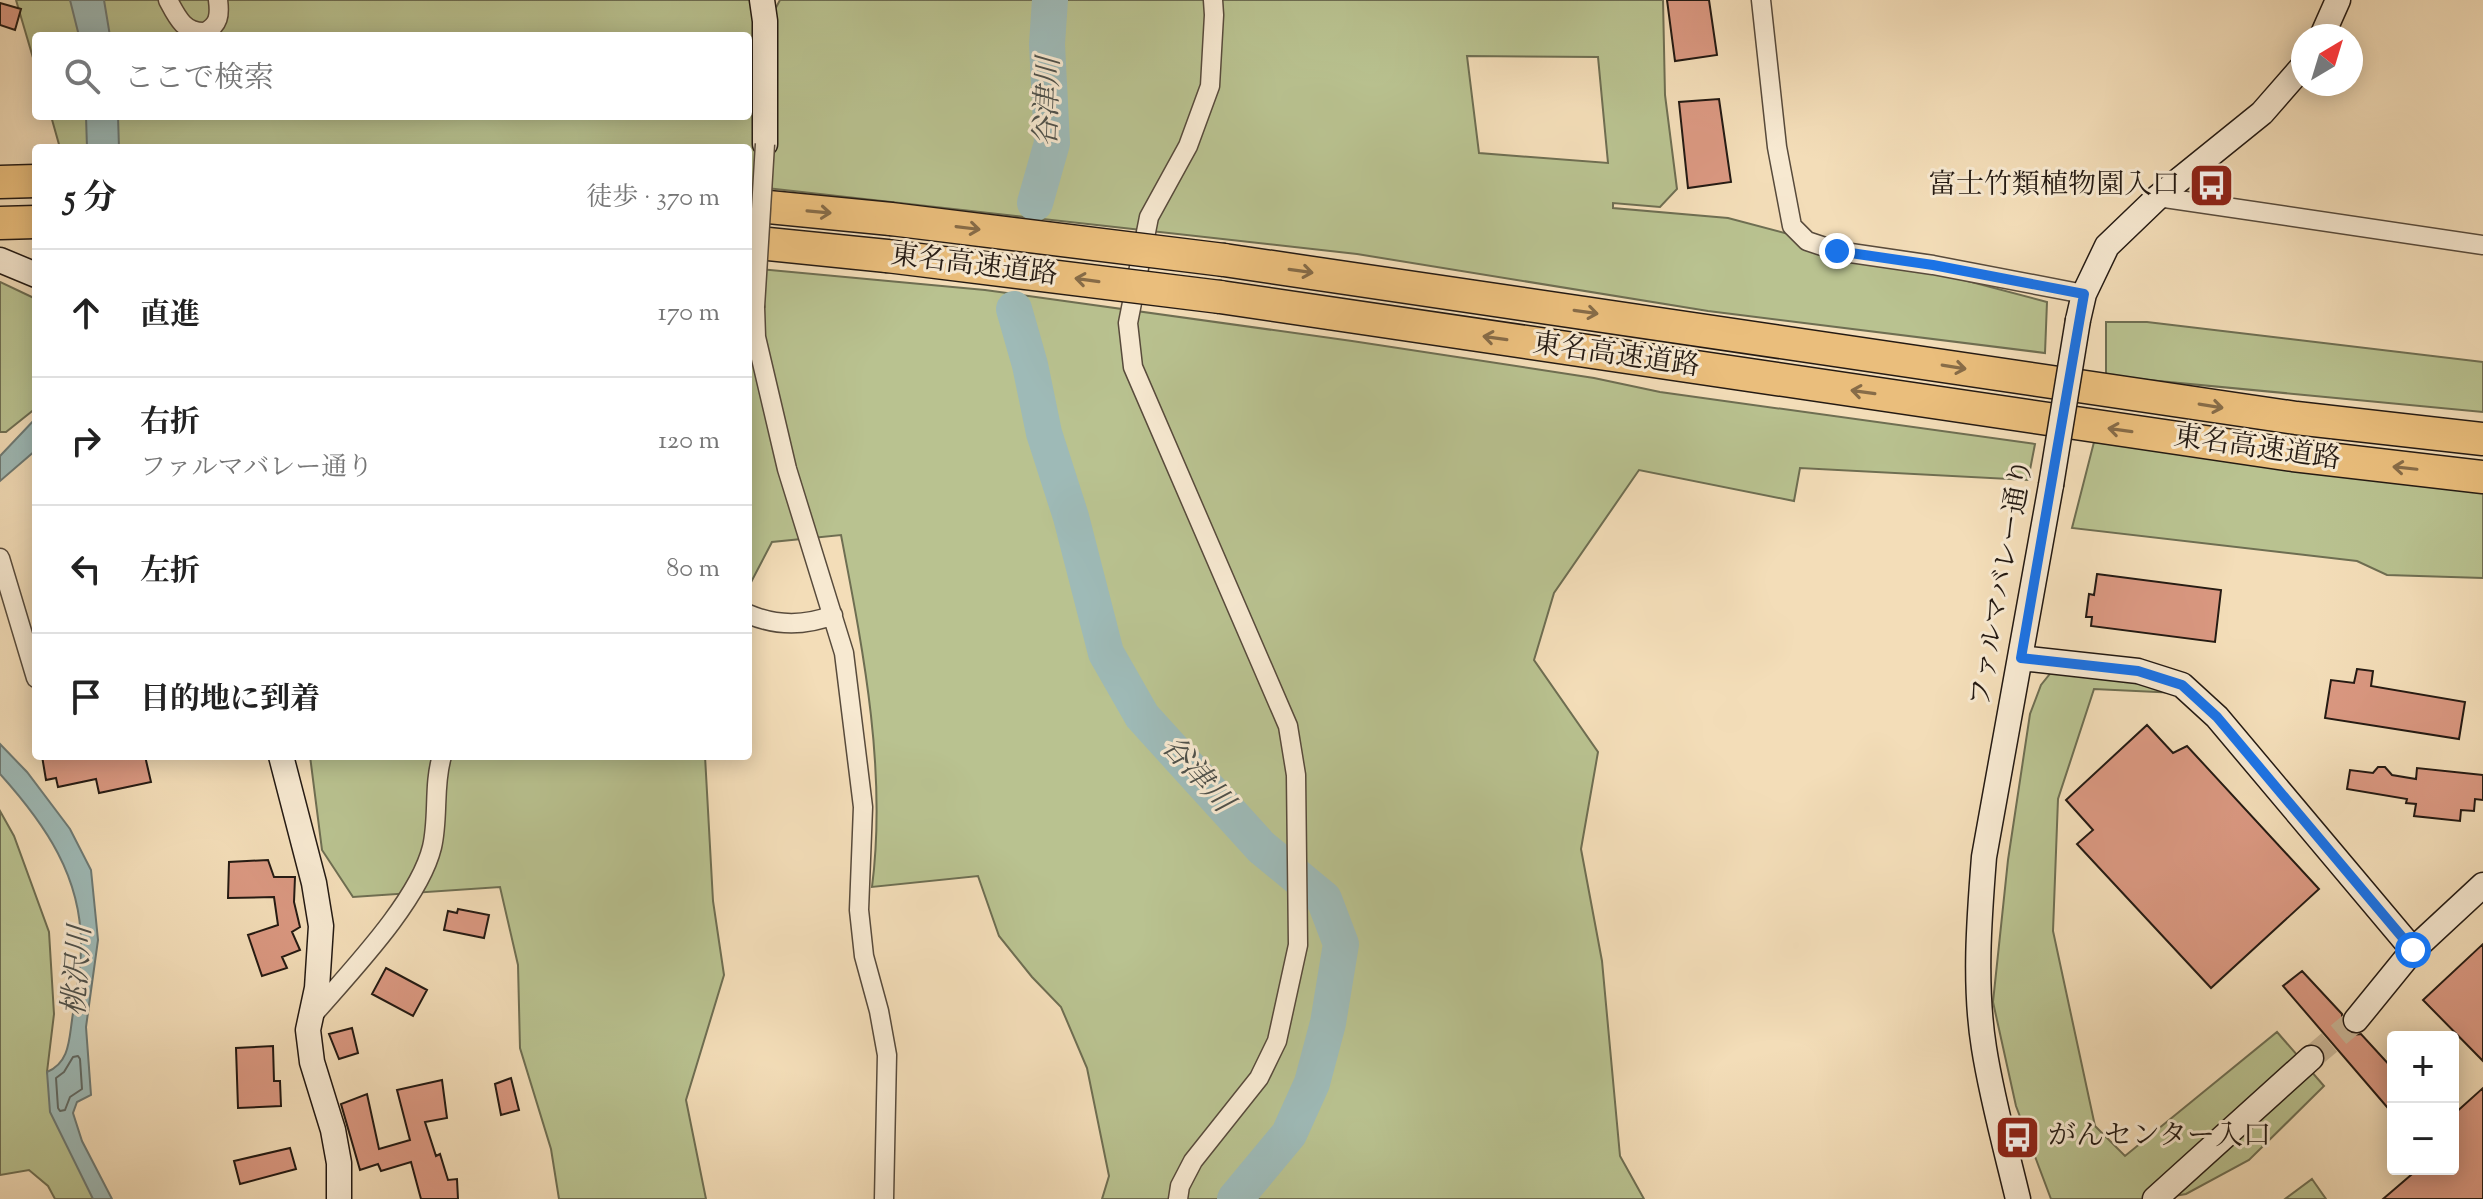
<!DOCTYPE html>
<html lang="ja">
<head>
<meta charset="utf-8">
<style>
	body { margin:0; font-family:"Sorts Mill Goudy","Noto Serif JP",serif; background:#f2f2f2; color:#222 }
	.controls { position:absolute; right:24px; bottom:24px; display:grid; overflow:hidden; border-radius:8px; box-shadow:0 4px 20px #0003 }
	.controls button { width:72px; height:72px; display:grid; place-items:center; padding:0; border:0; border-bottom:2px solid #e0e0e0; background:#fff; color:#222; font:40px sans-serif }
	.compass { position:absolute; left:2291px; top:24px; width:72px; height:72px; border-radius:50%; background:#fff; box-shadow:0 4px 20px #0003; rotate:38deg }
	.stop { position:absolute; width:24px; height:24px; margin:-18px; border:6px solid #1a73e8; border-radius:50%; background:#fff }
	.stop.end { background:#1a73e8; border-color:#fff; box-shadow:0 2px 8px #0008 }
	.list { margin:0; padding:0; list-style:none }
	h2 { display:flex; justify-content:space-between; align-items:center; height:104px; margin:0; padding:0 32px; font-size:34px }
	h2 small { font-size:26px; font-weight:400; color:#767676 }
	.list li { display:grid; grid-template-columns:52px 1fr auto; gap:24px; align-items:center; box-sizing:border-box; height:128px; padding:0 32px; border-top:2px solid #e0e0e0 }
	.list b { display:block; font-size:30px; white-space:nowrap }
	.list p { margin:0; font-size:26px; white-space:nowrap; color:#767676 }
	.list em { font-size:26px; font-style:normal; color:#767676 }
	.icon { flex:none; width:44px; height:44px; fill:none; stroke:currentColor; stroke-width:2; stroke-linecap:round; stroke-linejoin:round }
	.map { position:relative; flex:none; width:2483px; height:1199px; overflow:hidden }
	.search { position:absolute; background:#fff; box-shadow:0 4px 20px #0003; left:32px; top:32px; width:720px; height:88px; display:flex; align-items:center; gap:20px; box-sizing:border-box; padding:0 28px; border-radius:8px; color:#767676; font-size:30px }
	.panel { position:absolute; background:#fff; box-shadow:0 4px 20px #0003; left:32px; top:144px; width:720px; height:616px; border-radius:8px }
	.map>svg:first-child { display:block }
</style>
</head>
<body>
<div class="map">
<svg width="2483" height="1199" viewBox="0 0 2483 1199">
	<rect width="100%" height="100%" fill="#f3ddb8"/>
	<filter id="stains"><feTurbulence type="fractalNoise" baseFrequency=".0025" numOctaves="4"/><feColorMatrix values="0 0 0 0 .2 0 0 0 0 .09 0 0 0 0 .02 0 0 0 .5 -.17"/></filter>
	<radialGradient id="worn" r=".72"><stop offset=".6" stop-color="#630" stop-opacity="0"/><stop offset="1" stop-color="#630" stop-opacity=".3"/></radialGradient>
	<path fill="#b9c290" stroke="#6e6e52" stroke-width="2" fill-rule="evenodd" d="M16,0H762L772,15L780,0H1663L1665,95L1677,189L1660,207L1613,203V208L1728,218L2047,302L2045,353L1708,311L1357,254L748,186V148H60L51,116H748V36H36V68ZM1467,56L1598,57L1608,163L1479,153Z
		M748,268L985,290L1352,341L1594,378L1660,392L2035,444L2028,480L1800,468L1794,501L1639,470L1554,593L1534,660L1598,752L1581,849L1602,961L1620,1156L1644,1199H1102L1109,1176L1087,1068L1061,1007L1032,977L999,936L978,876L872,887C887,770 863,650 841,535L772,542L748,588Z
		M0,282L36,299V408L6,432H0Z
		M2106,322H2147L2483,362V412L2106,376Z
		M2094,442L2364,479L2483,491V578L2387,575L2357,561L2072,528Z
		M2057,665L2178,693L2094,689L2058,799L2053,931L2095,1126L2125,1156L2277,1032L2324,1086L2249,1160L2186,1194L2157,1199H2051L2016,1106L1993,1002L2008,860L2030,714L2041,685Z
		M310,756H705L713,901L724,975L686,1100L706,1199H559L551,1149L520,1048L518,965L500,887L353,897L322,850Z
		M0,811L14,836L49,932L54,1014L47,1072L103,1199H55L48,1186L29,1170L0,1175Z
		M2312,1179L2326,1199H2285Z"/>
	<path fill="#9ebab7" stroke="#6d7a75" stroke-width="2" d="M70,0H104L110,36H79Z
		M86,116H118L119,148H87Z
		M36,418V450L0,481V456Z
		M0,744L27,772L70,829L91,870L98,940L86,1027L91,1095L77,1102L73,1113L82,1141L112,1199H93L50,1112L47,1072C69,1063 69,1041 72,1020C75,997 81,971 81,947C82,877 45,824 0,774Z"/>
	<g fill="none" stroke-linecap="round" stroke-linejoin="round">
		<path stroke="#616a65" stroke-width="2" d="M78,1056L80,1059L82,1089L70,1097L65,1110L60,1111L58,1108L56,1078L64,1072L73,1057Z"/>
		<path stroke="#9ebab7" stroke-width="36" d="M1035,203L1052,143L1047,44L1050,0
			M1014,309L1030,365L1044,433L1071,517L1106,653L1142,716L1261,847L1324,899L1341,944L1328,1023L1312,1083L1289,1134L1235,1199"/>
	</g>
	<path fill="#da9881" stroke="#241a13" stroke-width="2" d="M1667,0H1709L1717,55L1675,61Z
		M0,3L21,9L15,30L0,25Z
		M1719,99L1731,182L1688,188L1679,102Z
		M2097,574L2221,590L2215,642L2091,626L2092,617H2086L2089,594L2094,595Z
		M2357,669L2373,671L2371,686L2465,702L2459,739L2325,718L2331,680L2354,683Z
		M2147,725L2173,753L2187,746L2319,889L2211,988L2077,844L2093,830L2066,800Z
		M42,756H145L151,782L99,793L96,779L58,787L56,778L46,780Z
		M2378,767H2385L2392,775L2416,779L2417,768L2483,775V800L2475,799L2474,811L2461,810L2460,821L2414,816L2416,804L2406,803L2407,799L2347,789L2350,770L2373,773Z
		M268,860L274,877H295L294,902L300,927L292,932L300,950L282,957L287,968L262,976L248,935L278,925L274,897L228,898L229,862Z
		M458,909L489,915L484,938L444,930L448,911L457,913Z
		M2483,944V1061L2423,1000Z
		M386,968L427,990L413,1016L372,994Z
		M2302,971L2342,1014V1025L2346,1031L2353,1035L2361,1034L2393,1069V1114L2283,986Z
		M352,1028L358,1053L339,1059L329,1034Z
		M273,1046L274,1081H280L281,1106L238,1108L236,1048Z
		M511,1078L519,1110L501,1115L495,1084Z
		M442,1080L447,1118L425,1122L436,1156L440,1154L448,1180L457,1179L458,1199H421L411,1162L381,1171L378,1164L360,1170L341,1104L367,1094L379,1149L410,1140L397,1090Z
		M2483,1088V1199H2383L2418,1169H2453V1115Z
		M290,1148L296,1169L240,1184L234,1161Z"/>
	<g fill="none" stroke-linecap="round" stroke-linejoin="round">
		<path stroke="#cab697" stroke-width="24" stroke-dasharray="24 12" stroke-linecap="butt" d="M2311,1058L2356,1020"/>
		<defs>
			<path id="street" d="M168,0C177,17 184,33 205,32C219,25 220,15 218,0
				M1761,0L1777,147L1792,226L1807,241L1837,251L1933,265L2084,294
				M2158,197L2483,245
				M755,307L756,337L787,469L844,653L863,807L859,910L864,956L879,1011L887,1055L884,1199
				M0,558L36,678
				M748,614C776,626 805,626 833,615
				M312,1016C349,973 419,901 432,847C439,817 433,785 442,756
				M1178,1199L1180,1186L1193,1161L1259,1078L1277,1041L1298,945L1296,775L1288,726L1133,367L1128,323L1149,217L1188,146L1210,86L1214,15L1213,0"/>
			<path id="secondary" d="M762,0L765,21V144
				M2322,36L2338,0
				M0,260L36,275
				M2078,320L2084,294L2107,246L2158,197L2262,113L2303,66
				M2021,658L2138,671L2182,685L2217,717L2413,950
				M281,756L314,883L321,926L317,988L308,1030L312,1062L333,1130L339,1163V1199
				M2356,1020L2413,950L2483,885
				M2018,1199C2006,1149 1992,1099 1984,1048C1974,986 1979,920 1984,857L2051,485
				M2155,1199L2311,1058"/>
			<path id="highway" d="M0,182L36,181
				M748,205L891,219
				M0,223L36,222
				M748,242L887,256
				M1224,260L2296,418L2483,439
				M1220,297L2293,455L2483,477"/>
		</defs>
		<use href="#street" stroke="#584b3c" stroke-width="21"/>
		<use href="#secondary" stroke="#241a13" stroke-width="27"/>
		<use href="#highway" stroke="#241a13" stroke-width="35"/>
		<use href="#street" stroke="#f7e9d1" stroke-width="18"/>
		<use href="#secondary" stroke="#f7e9d1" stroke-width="24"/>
		<use href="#highway" stroke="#eabe7c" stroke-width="32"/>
		<defs>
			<path id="street-bridge" d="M755,307L765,144"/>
			<path id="secondary-bridge" d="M2051,485L2078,320"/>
			<path id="highway-bridge" d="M891,219L1224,260
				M887,256L1220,297"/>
		</defs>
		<use href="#street-bridge" stroke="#584b3c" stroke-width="21" stroke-linecap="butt"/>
		<use href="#secondary-bridge" stroke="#241a13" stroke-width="27" stroke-linecap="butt"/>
		<use href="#highway-bridge" stroke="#241a13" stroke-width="35" stroke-linecap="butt"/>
		<use href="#street-bridge" stroke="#f7e9d1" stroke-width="18"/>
		<use href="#secondary-bridge" stroke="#f7e9d1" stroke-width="24"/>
		<use href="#highway-bridge" stroke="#eabe7c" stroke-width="32"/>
	</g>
	<defs><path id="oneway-shaft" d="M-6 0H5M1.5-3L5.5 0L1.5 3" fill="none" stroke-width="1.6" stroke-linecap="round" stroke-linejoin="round" transform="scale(2)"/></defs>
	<g stroke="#876c48">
		<use href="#oneway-shaft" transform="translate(819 212) rotate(5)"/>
		<use href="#oneway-shaft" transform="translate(968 228) rotate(7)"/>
		<use href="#oneway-shaft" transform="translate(1301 271) rotate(8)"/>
		<use href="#oneway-shaft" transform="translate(1087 280) rotate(-172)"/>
		<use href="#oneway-shaft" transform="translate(1586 312) rotate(8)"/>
		<use href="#oneway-shaft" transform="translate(1495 338) rotate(-172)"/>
		<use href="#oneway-shaft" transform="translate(1954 367) rotate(9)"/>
		<use href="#oneway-shaft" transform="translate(1863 392) rotate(-172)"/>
		<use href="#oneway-shaft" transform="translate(2211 406) rotate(9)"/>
		<use href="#oneway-shaft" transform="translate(2120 430) rotate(-172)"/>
		<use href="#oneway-shaft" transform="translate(2405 468) rotate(-174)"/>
	</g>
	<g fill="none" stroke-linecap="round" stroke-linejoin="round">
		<path stroke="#1a73e8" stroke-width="10" d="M1837,251L1933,265L2084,294L2021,658L2138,671L2182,685L2217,717L2413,950"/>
	</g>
	<defs>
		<symbol id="bus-square" viewBox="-11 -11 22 22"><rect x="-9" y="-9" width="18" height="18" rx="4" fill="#8f2418" stroke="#f7e9d1"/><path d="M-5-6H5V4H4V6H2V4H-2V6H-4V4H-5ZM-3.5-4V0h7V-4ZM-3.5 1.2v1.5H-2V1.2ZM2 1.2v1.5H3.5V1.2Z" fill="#fff"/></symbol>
	</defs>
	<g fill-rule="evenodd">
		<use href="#bus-square" x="2186" y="160" width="51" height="51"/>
		<use href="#bus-square" x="1992" y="1112" width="51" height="51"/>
	</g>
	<g text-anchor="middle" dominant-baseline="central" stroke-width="6" stroke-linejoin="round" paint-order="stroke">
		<g font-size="28" fill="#241a13" stroke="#f7e9d1" text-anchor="end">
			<text x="2180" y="186">富士竹類植物園入口</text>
			<text x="2048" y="1137" text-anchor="start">がんセンター入口</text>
		</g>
		<g font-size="28" fill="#241a13" stroke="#f7e9d1">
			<text transform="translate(974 266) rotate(7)">東名高速道路</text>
			<text transform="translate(1616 356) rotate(8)">東名高速道路</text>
			<text transform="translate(2257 449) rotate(8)">東名高速道路</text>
			<text transform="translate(2003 583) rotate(-80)">ファルマバレー通り</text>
		</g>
		<g font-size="30" font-style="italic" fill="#4f524c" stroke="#f7e9d1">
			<text transform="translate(1049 102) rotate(-88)">谷津川</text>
			<text transform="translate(1196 775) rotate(48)">谷津川</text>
			<text transform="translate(79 971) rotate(-86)">桃沢川</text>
		</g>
	</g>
	<rect width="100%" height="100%" filter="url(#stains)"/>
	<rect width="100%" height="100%" fill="url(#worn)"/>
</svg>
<div class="controls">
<button>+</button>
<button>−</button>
</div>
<svg class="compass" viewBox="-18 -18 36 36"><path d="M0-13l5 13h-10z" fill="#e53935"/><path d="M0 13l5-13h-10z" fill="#767676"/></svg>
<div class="stop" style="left:2413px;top:950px"></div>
<div class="stop end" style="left:1837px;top:251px"></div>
<div class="search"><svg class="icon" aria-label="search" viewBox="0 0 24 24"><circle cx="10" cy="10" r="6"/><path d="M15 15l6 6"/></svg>ここで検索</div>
<section class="panel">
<h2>5 分<small>徒歩 · 370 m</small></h2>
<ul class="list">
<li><svg class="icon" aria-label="ahead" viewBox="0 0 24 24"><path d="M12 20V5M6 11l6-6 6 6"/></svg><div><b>直進</b></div><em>170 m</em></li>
<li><svg class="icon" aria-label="right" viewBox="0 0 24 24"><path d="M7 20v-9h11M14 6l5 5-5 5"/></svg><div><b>右折</b><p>ファルマバレー通り</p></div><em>120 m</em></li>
<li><svg class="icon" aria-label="left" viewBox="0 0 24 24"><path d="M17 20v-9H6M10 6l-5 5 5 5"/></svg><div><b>左折</b></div><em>80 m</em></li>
<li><svg class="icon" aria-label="arrive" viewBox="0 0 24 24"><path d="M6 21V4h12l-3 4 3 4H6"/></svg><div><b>目的地に到着</b></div></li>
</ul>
</section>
</div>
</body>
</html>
